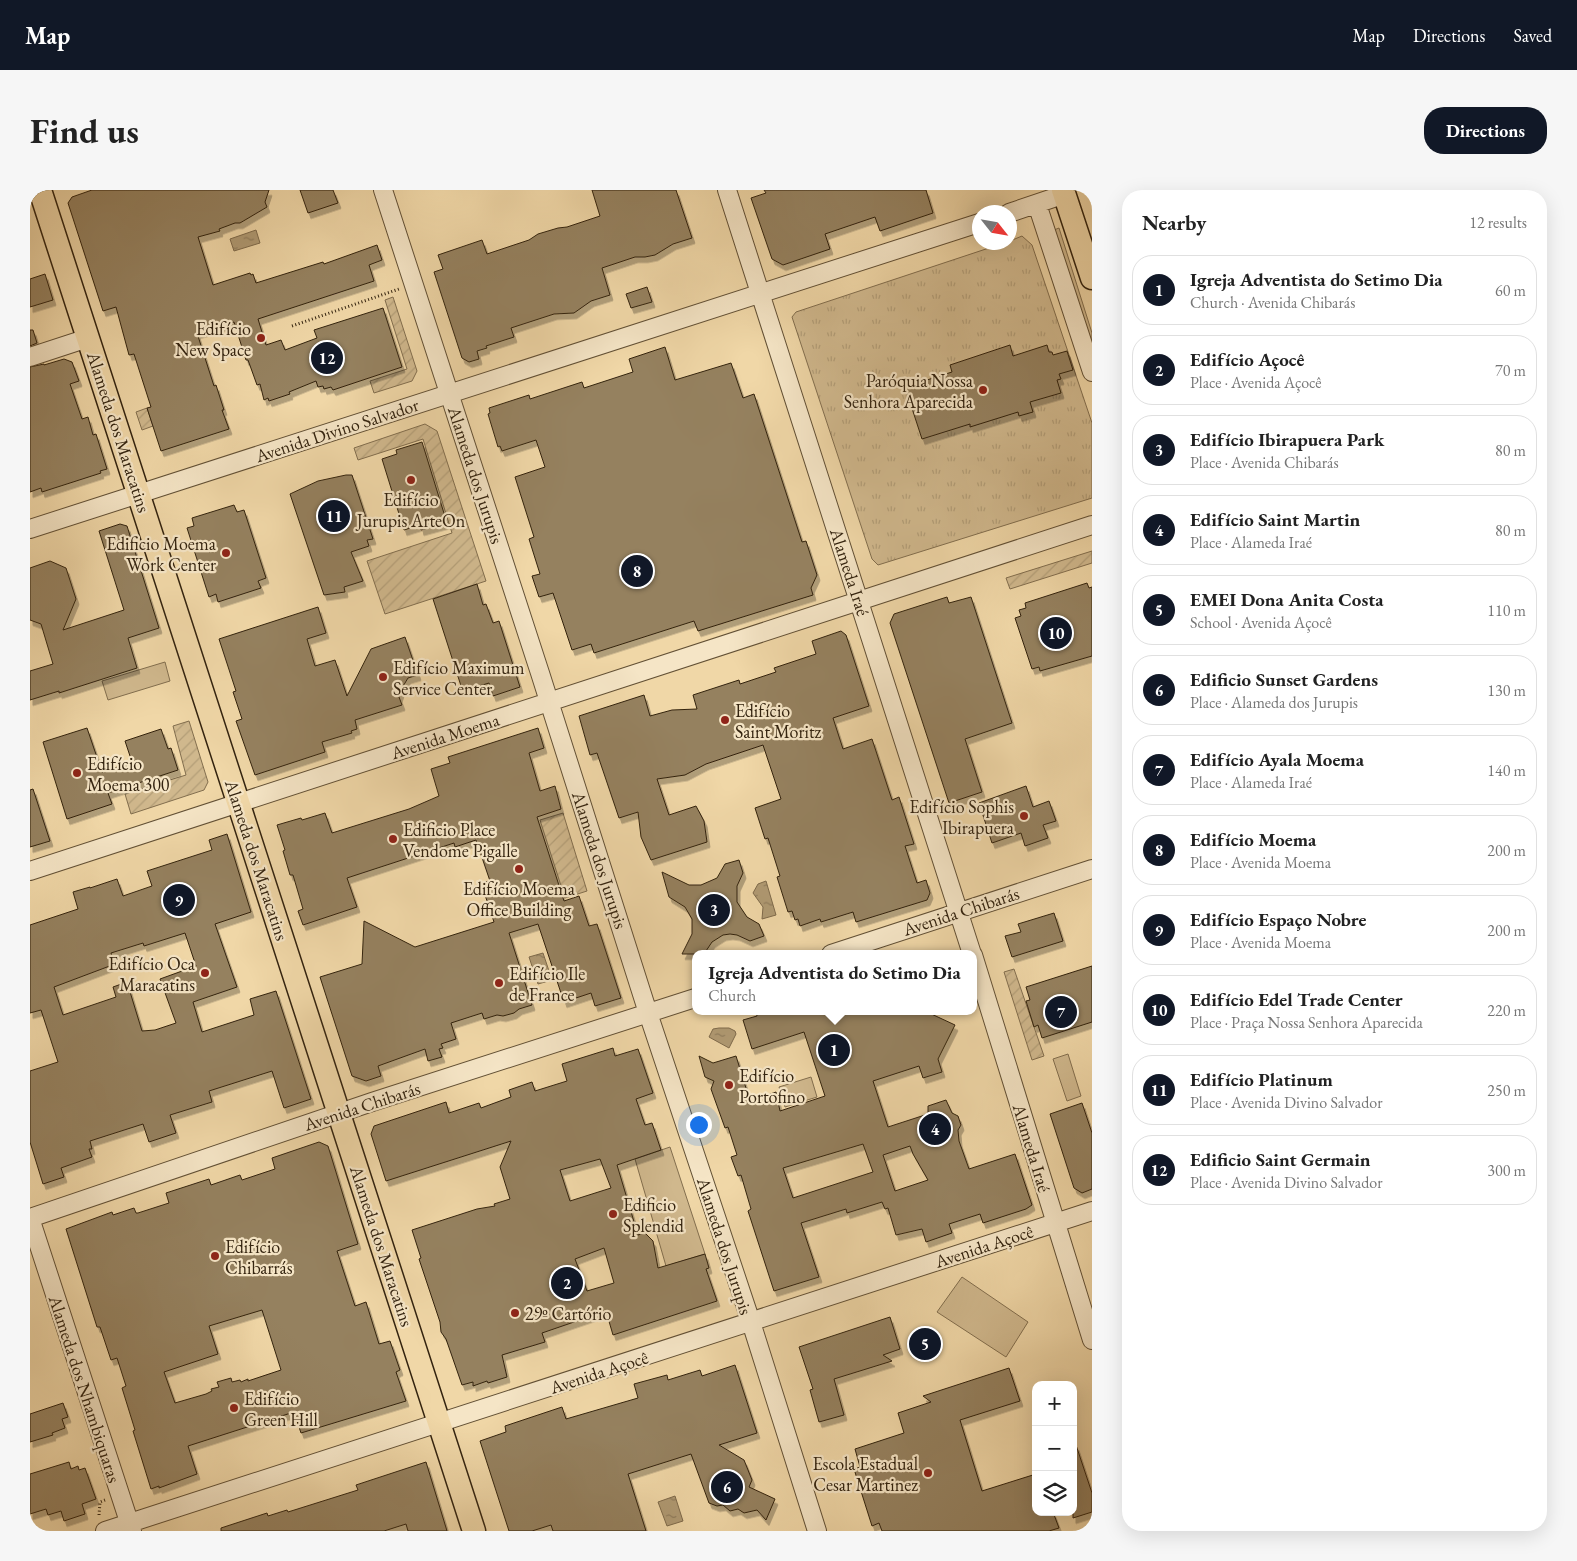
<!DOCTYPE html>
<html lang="en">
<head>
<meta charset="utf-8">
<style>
	body { margin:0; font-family:"EB Garamond",serif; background:#f6f6f6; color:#222 }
	.controls { position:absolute; right:15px; bottom:15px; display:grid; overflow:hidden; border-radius:10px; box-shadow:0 5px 20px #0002 }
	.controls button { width:45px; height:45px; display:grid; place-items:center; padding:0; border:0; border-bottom:1px solid #e0e0e0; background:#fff; color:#222; font:25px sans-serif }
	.compass { position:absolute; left:942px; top:15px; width:45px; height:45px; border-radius:50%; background:#fff; box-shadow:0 5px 20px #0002; rotate:121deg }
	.you { position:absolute; left:668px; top:934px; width:18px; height:18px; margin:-12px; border:4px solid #fff; border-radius:50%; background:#1a73e8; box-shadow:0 0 0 8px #1a73e833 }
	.badge { display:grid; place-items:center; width:32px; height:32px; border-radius:50%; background:#111827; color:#fff; font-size:16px; font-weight:700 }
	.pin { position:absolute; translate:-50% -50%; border:2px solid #fff; box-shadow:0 1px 5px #0006 }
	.popup { position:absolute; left:662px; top:760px; width:285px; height:65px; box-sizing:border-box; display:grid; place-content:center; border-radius:10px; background:#fff; filter:drop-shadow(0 1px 4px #0005); font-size:16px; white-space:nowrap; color:#767676 }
	.popup b { font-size:19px; color:#222 }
	.popup::after { content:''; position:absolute; left:50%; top:100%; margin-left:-10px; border:10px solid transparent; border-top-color:#fff }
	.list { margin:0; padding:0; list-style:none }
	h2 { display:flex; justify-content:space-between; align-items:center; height:65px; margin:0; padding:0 20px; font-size:21px }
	h2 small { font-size:16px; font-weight:400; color:#767676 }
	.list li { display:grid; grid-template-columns:32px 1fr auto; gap:15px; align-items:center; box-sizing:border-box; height:70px; margin:0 10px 10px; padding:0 10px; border:1px solid #e0e0e0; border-radius:20px }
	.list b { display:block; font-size:19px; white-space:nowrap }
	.list p { margin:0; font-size:16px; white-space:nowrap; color:#767676 }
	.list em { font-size:16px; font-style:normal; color:#767676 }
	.icon { flex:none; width:28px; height:28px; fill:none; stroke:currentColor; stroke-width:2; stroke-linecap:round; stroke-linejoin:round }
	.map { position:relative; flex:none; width:1062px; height:1341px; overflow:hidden; border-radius:20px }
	header { display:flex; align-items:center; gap:30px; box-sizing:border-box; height:70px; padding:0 25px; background:#111827; color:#fff }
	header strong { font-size:24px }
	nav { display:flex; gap:28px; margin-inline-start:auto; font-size:18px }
	.intro { display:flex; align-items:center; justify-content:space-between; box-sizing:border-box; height:120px; padding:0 30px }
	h1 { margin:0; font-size:35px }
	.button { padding:12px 22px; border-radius:20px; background:#111827; color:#fff; font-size:18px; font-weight:700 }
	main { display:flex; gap:30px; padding:0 30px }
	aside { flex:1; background:#fff; border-radius:20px; box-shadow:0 5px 20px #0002 }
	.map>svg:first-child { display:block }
</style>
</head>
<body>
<header>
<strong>Map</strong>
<nav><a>Map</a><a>Directions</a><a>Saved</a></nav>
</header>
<div class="intro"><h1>Find us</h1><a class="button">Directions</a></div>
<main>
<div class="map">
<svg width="1062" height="1341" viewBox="0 0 1062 1341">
	<defs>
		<pattern id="park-tufts" width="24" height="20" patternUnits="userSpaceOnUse" patternTransform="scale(1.25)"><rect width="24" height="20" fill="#d0b88d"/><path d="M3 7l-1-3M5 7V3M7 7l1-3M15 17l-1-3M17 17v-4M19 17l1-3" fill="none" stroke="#b39e78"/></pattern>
		<pattern id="garden-furrows" width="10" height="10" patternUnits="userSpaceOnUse" patternTransform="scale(1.25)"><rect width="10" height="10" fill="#d0b88d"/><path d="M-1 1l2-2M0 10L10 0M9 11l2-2" fill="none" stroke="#b39e78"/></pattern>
		<pattern id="water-ripples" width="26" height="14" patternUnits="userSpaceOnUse" patternTransform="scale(1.25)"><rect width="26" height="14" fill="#b09a73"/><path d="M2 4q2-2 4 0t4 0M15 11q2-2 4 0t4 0" fill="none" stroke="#907d5d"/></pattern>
		<filter id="shadow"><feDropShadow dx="3" dy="5.5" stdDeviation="0" flood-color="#0004"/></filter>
	</defs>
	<rect width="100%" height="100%" fill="#f0d7a7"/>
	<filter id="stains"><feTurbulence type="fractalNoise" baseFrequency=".004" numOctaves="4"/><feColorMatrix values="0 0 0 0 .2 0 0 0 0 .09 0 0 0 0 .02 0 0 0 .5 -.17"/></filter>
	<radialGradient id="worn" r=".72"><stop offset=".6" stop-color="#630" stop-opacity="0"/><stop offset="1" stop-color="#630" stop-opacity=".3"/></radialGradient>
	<path fill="#d0b88d" stroke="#826e4e" d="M1029,38L1062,143V159L1024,40Z
		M135,472L140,491L78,510L72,491Z
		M1038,864L1051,906L1037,911L1023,869Z
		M781,887L787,907L755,917L749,897Z
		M640,957L675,1064L636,1076L605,969Z
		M932,1087L998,1132L976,1167L907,1122Z"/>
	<path fill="url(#park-tufts)" stroke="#826e4e" d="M992,46L1002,55L1062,233V308L848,375L842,369L762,127L766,122L974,53L979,52L980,51Z"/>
	<path fill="url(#garden-furrows)" stroke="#826e4e" d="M363,107L387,181L382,191L344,203L340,191L377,179L355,110Z
		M117,218L123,236L112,240L106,222Z
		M395,234L407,241L456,391L355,424L337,371L422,343L393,249L328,270L324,258Z
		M1062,361V373L980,399L976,388Z
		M159,531L178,592L174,600L101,624L95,604L156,585L143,536Z
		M533,623L557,701L535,708L510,630Z
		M984,779L1014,866L1002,870L974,782Z"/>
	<path fill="url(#water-ripples)" stroke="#7e6a4b" d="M226,40L230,53L204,61L200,49Z
		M736,691L746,725L732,729L733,717L723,703L728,694Z
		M513,763L522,790L508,794L499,767Z
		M689,838H699L705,841L706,844L699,858L679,847L683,839Z
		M645,1306L653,1331L637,1336L628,1312Z"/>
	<path fill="#95815e" stroke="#33230f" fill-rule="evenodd" filter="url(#shadow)" d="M62,0H239L235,12L237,17L210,33H205L189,39L190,41L168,47L183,95L220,83L221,85L223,84L226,93L293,72L294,74L347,55L352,70L339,75L344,91L228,129L236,155L251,150L255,160L287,148L284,140L353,118L372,177L303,200L301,197L294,199L293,196L288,197L286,191L259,202L260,204L239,211L238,208L234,210L230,194L227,195L218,170H216L204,132L167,143L184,196L186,195L194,220H192L199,239L131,261L117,218L121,217L104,164L99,165L86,117L73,121L38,13L42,7Z
		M270,0H303L308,13L278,23Z
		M562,0H646L662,48L643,54L625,65L615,67H605L572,78L580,105L561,111L544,123L524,124L481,138L484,147L456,156L457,158L447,161L449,169L439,172L432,168L404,82L413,79L408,65L452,50L457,64L499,50L508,44L528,38L537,37L570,26Z
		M734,0H896L903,23L850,41L845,27L795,44L800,59L753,75L742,69L721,8L736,3Z
		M15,84L23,110L0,117V89Z
		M617,97L622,112L601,118L596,104Z
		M0,140H3L7,153L0,156Z
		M980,155L983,166L1017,155L1019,162H1022L1023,165L1037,161L1043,180L1029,184L1031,189L1027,190L1031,203L1000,212L1003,222L989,226L988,222L940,237V234L892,249L875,197L922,182L920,175Z
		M635,157L645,190L701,173L713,208L724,204L772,352L776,351L787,385L781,398L783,405L668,441L664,431L564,463L561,454L542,460L523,403L509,407L502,386L510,384L499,349L504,347L485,287L515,277L506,250L472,261L470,256L468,257L458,224L460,223L459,218L499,205L500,209L552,192L554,198L603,182L599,169Z
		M34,169L42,172L49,191L40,194L52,229L58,227L63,245L66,244L77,279L70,281L71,283L12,302L11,298L0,302V177L14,174V175Z
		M392,252L417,333L391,340L390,335L374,340L352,269L367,264L366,260Z
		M316,285H322L343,349L337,350L339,356L321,362L333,391L314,397L315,402L294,405L260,304L288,291Z
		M204,315L207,322L214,320L236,388L228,391L231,398L188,412L186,404L179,407L157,338L164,336L162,328Z
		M90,334L97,336L129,438L98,448L107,478L29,503V501L0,510V481L23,474L11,434L0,430V378L20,371L36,378L46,409L33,440L94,420L69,341Z
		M1057,393L1059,398L1062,397V466L1010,481L1009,477L1002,479L985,428L991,426L989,420L996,418L995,413Z
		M447,394L453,415L456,414L463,433L469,431L490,497L463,506L459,493L436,500L435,498L432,499L403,409Z
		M917,407L919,413L941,407L982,533L935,549L952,602L919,613L860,433L864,424Z
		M288,417L296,443L277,449L285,476L305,470L317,506L341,459L375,447L388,485L378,488L372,498L369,507L372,515L325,530L327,539L321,541L322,543L292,552L295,562L225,585L206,531L212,529L203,502L206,501L189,449Z
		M811,441L816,445L839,516L803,528L813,559L842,549L862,610L869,607L884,654L875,656L887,693L896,690L900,703L897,710L826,732L823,722L791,732L790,729L770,736L768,729L765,730L762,721L758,722L747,687L750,686L738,648L735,649L725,618L751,609L733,555L676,574L655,585L627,589L639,625L666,616L674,631L677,652L621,670L611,647L608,622L589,628L567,563L560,565L549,526L614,505L620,526L642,520L667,519L663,505L709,490L710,494L746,482L744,478L786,464L782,451Z
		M57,538L72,582L102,572L95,551L131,539L138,559L141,558L148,580L78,603L82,614L37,629L13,552Z
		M508,538L514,558L499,563L510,601L525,596L531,619L507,627L534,711L549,706L559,736L567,734L591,808L565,816L561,803L534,812L508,734L479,743L502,815L489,819L484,823L473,826L467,825L454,829L452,823L421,833L426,849L411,854L413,858L409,859L412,867L398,871L395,859L348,876L351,886L336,891L322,886L290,787L332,774L334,731L385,757L464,732L453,699L455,698L454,692L460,691L446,650L425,657L424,653L317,688L327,717L273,735L268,721L273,719L263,685H260L253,661L255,660L247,635L271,628L272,630L295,623L302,643L379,619L409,606L401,579L420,573L418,567Z
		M996,596L1003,617L1019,611L1026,631L1013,635L1018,648L995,656L991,643L962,653L949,613Z
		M3,599L20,651L0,657V600Z
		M197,644L221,722L185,734L207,797L163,812L172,842L224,825L220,809L246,801L281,909L254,918L242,881L179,901L182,912L140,925L146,943L119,952L113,934L60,951L62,959H59L62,967L31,978L34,987L13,994L0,952V881L28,872L11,820L0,823V735L48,719L43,702L60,697V698L87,689L93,706L122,696L117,681L182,660L179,650ZM155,743L166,776L130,789L146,833L125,840L112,841L97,792L83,797L86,807L33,825L24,797L85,774L81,763L113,753L114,756Z
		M709,670L713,683L707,696V712L717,727L729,734L734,746L720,751L707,745L700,744L693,745L682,752L674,764H652L662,744V729L655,717L639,707L632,682L659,695H671L687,688L695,674Z
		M1024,723L1033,751L982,767L975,746L991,742L988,734Z
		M1062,776V832L1012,848L1008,835L1004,837L996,811L1000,810L996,797Z
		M726,821H895L925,835L908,869L912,882L893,888L889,876L843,891L858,937L898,924V916L916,910L922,923L928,926L931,935L928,940L929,951L939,979L985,964L1002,1015L996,1019L953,1033L950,1024L919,1034L922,1043L896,1052L892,1039L866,1045L858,1018L855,1019L852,1012L817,1023L816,1019L771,1033L789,1087L744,1101L718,1021L721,1019L711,985L708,986L701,967L707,965L698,937L695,938L681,899L684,891L675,887L669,866L683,873L706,866L720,911L746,902L750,921L795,906L774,842L722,859L713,830L727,826ZM833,954L843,982L763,1008L753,978ZM880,956L883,964L898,990L865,1001L853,965Z
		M583,858L585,866L608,859L623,903L606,909L615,935L622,933L631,960L587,975L608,1045L615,1043L623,1051L628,1078L675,1064L679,1078L676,1079L687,1111L583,1145L576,1121L512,1143L515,1152L472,1165L477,1187L458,1193L457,1191L443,1196V1192L432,1195L416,1149L411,1142L410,1132L389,1069L391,1068L382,1040L447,1019L465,1016L464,1014L480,1009L470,977L481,951L356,991L341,944L344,936L416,912L419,923L449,913L451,918L481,907L479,900L502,892L505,901L537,891L532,874ZM570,969L581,998L540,1011L530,980ZM574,1058L584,1093L557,1101L545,1069Z
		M1052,913L1062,943V999L1052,1003L1044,998L1020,924Z
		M289,952L298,956L328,1054L307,1061L325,1116L336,1112L349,1154L360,1151L370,1180L366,1182L376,1211L271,1243L264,1222L158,1256L167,1284L129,1298V1296L121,1299L103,1241L105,1240L92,1198L96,1196L87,1168L81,1170L70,1137H67L36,1039L82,1022L83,1025L104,1018L106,1023H108L139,1013L136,1003L179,989L181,995L210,985L212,990L245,979L242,968ZM232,1120L251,1180L218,1191V1189L211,1192L210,1190L202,1192L201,1188L187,1192L189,1197L181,1199L182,1201L176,1204L145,1213L134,1182L188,1164L179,1136Z
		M860,1127L870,1159L853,1165L862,1171L804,1189L814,1225L789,1232L780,1200L783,1199L769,1157Z
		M705,1175L727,1243L689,1255L714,1270L722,1290L719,1297L745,1309L736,1330L727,1320L714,1323L708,1319L700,1321L693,1315L687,1316L679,1313L661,1264L598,1284L616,1341H523L521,1335L502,1341H479L450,1251L476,1242L475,1236L532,1217L536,1229L608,1208L604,1194L637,1185L638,1190L670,1180L672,1186Z
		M979,1178L990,1211L930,1230L952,1301L1006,1284V1322H1023L1029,1338L1019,1341H852L849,1333L842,1336L824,1279L830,1277L825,1259L874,1243L868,1223L901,1212L893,1206Z
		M33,1213L38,1227L32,1229L35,1238L22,1243L23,1245L0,1252V1224Z
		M1043,1255H1046L1062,1303V1322L1043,1328Z
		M39,1272L41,1279L48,1276L49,1280L55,1278L66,1309L52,1314L55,1324L34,1331L31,1321L18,1325L16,1319L0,1324V1284Z
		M396,1272L417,1341H378L376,1334L354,1341H191V1338L237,1323L238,1326L257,1320L258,1322L328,1300L326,1295Z"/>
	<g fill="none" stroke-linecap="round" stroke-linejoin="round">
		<defs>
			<path id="minor" d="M353,0L510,483L618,823L721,1132L787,1341
				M697,0L942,764
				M1007,14L1062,182
				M979,23L1035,4
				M0,167L58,148
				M0,339L949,33
				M0,681L1062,335
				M801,764L1062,679
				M943,765L1062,1150
				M0,1028L342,912L665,808
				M0,1028L102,1341
				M75,1341L1062,1021"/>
			<path id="major" d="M10,0L444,1341
				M1033,0L1062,88"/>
		</defs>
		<use href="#minor" stroke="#625035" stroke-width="20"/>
		<use href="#major" stroke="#33230f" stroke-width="25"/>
		<path stroke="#33230f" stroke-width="3" stroke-dasharray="1 2.5" stroke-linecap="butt" d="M262,136L369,99
			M69,1325L70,1312L75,1310"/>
		<use href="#minor" stroke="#f5e5c6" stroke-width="18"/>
		<use href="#major" stroke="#f0d7a7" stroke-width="22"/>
	</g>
	<g fill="#8f2418" stroke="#f5e5c6" stroke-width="2">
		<circle cx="231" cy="148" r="5"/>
		<circle cx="953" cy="200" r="5"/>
		<circle cx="381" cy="290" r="5"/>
		<circle cx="196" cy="363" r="5"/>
		<circle cx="353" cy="487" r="5"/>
		<circle cx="695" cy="530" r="5"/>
		<circle cx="47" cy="583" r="5"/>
		<circle cx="994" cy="626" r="5"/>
		<circle cx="363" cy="649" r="5"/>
		<circle cx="489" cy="679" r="5"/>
		<circle cx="175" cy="783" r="5"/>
		<circle cx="469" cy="793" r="5"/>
		<circle cx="699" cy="895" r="5"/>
		<circle cx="583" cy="1024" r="5"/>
		<circle cx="185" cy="1066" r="5"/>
		<circle cx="485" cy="1123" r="5"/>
		<circle cx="204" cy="1218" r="5"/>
		<circle cx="898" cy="1283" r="5"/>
	</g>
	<g text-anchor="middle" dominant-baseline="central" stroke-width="4.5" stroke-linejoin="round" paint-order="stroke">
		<g font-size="18" fill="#33230f" stroke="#f5e5c6" text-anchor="start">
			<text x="221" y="138" text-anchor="end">Edifício<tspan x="221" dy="21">New Space</tspan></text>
			<text x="943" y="190" text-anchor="end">Paróquia Nossa<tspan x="943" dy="21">Senhora Aparecida</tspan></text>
			<text x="381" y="309" text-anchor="middle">Edifício<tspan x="381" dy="21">Jurupis ArteOn</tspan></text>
			<text x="186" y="353" text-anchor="end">Edificio Moema<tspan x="186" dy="21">Work Center</tspan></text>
			<text x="363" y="477">Edifício Maximum<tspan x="363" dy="21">Service Center</tspan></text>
			<text x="705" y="520">Edifício<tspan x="705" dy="21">Saint Moritz</tspan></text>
			<text x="57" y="573">Edifício<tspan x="57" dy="21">Moema 300</tspan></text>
			<text x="984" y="616" text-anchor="end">Edifício Sophis<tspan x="984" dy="21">Ibirapuera</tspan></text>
			<text x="373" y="639">Edificio Place<tspan x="373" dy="21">Vendome Pigalle</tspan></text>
			<text x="489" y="698" text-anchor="middle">Edifício Moema<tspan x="489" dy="21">Office Building</tspan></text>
			<text x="165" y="773" text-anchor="end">Edifício Oca<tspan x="165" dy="21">Maracatins</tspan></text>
			<text x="479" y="783">Edifício Ile<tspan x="479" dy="21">de France</tspan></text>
			<text x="709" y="885">Edifício<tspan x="709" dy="21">Portofino</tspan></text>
			<text x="593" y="1014">Edificio<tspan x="593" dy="21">Splendid</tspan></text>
			<text x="195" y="1056">Edifício<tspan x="195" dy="21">Chibarrás</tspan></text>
			<text x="495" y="1123">29º Cartório</text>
			<text x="214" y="1208">Edifício<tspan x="214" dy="21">Green Hill</tspan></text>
			<text x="888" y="1273" text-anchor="end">Escola Estadual<tspan x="888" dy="21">Cesar Martinez</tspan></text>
		</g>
		<g font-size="18" fill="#33230f" stroke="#f5e5c6">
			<text transform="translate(307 240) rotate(-18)">Avenida Divino Salvador</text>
			<text transform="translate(89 242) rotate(72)">Alameda dos Maracatins</text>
			<text transform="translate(446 285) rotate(72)">Alameda dos Jurupis</text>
			<text transform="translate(820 382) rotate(72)">Alameda Iraé</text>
			<text transform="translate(415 546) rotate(-18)">Avenida Moema</text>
			<text transform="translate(227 670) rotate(72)">Alameda dos Maracatins</text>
			<text transform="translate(570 670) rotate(72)">Alameda dos Jurupis</text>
			<text transform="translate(931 721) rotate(-18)">Avenida Chibarás</text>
			<text transform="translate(332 916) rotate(-18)">Avenida Chibarás</text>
			<text transform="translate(1002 958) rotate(73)">Alameda Iraé</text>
			<text transform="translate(352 1056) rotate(72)">Alameda dos Maracatins</text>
			<text transform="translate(695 1056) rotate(72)">Alameda dos Jurupis</text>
			<text transform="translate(954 1056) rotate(-18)">Avenida Açocê</text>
			<text transform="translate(569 1182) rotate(-18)">Avenida Açocê</text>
			<text transform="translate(55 1199) rotate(72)">Alameda dos Nhambiquaras</text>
		</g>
	</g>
	<rect width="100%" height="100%" filter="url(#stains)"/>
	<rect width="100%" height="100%" fill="url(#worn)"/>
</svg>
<div class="controls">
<button>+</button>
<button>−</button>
<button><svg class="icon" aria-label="layers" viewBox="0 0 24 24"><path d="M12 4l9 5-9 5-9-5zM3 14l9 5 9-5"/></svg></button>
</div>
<svg class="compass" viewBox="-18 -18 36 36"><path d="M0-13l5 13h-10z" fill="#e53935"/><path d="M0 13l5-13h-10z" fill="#767676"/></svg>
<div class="you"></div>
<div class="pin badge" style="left:804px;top:860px">1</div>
<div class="popup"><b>Igreja Adventista do Setimo Dia</b>Church</div>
<div class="pin badge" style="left:537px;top:1093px">2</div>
<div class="pin badge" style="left:684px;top:720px">3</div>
<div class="pin badge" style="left:905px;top:939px">4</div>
<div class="pin badge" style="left:895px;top:1154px">5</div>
<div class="pin badge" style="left:697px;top:1297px">6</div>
<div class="pin badge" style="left:1031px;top:822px">7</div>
<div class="pin badge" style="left:607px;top:381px">8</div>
<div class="pin badge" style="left:149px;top:710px">9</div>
<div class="pin badge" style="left:1026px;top:443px">10</div>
<div class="pin badge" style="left:304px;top:326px">11</div>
<div class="pin badge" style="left:297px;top:168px">12</div>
</div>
<aside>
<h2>Nearby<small>12 results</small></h2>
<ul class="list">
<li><span class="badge">1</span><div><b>Igreja Adventista do Setimo Dia</b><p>Church · Avenida Chibarás</p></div><em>60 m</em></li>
<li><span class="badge">2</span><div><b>Edifício Açocê</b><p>Place · Avenida Açocê</p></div><em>70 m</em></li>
<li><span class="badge">3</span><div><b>Edifício Ibirapuera Park</b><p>Place · Avenida Chibarás</p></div><em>80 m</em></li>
<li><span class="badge">4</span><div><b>Edifício Saint Martin</b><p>Place · Alameda Iraé</p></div><em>80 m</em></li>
<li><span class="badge">5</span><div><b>EMEI Dona Anita Costa</b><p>School · Avenida Açocê</p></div><em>110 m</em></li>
<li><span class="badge">6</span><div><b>Edificio Sunset Gardens</b><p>Place · Alameda dos Jurupis</p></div><em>130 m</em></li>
<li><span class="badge">7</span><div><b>Edifício Ayala Moema</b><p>Place · Alameda Iraé</p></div><em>140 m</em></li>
<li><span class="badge">8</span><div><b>Edifício Moema</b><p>Place · Avenida Moema</p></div><em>200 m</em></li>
<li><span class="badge">9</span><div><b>Edifício Espaço Nobre</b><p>Place · Avenida Moema</p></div><em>200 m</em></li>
<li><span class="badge">10</span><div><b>Edifício Edel Trade Center</b><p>Place · Praça Nossa Senhora Aparecida</p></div><em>220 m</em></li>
<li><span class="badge">11</span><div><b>Edifício Platinum</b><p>Place · Avenida Divino Salvador</p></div><em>250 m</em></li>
<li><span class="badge">12</span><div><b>Edificio Saint Germain</b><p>Place · Avenida Divino Salvador</p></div><em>300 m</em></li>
</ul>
</aside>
</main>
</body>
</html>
